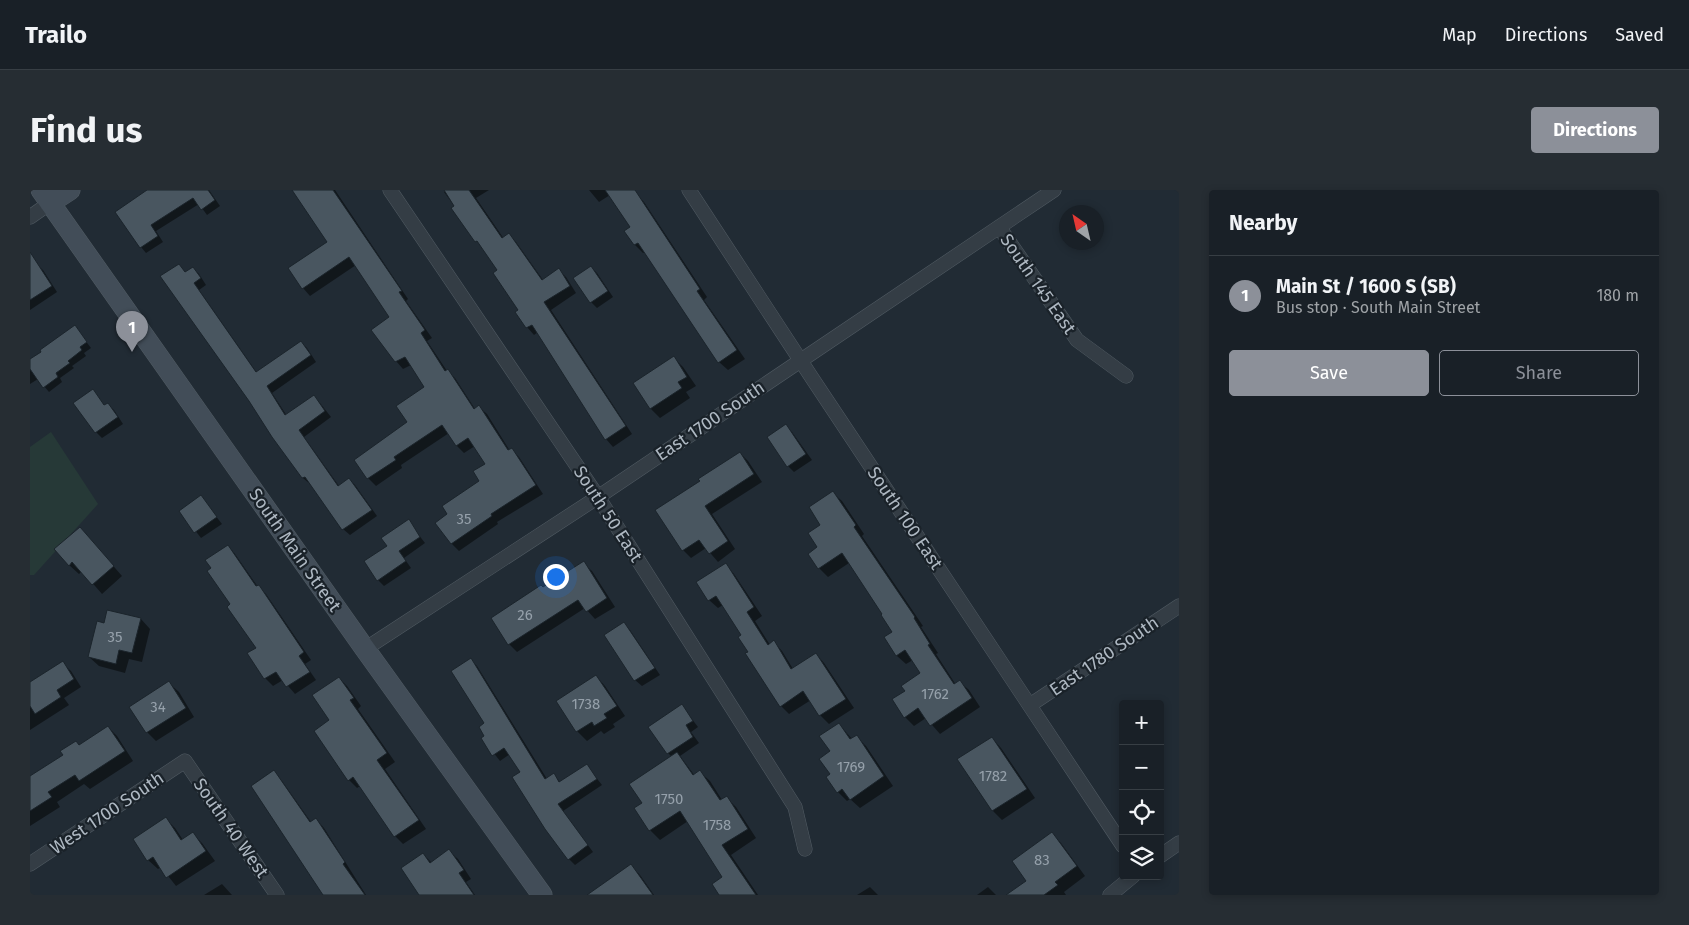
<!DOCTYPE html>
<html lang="en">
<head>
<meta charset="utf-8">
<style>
	body { margin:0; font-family:"Fira Sans",sans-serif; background:#262d33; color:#f1f3f6 }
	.controls { position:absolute; right:15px; bottom:15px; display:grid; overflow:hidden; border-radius:5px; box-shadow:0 2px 8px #0003 }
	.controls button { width:45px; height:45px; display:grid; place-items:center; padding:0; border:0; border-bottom:1px solid #373e44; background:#192027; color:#f1f3f6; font:25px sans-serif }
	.compass { position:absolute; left:1029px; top:15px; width:45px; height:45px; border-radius:50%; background:#192027; box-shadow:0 2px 8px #0003; rotate:326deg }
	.you { position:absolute; left:525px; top:386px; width:18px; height:18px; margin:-12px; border:4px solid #fff; border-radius:50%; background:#1a73e8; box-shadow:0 0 0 8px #1a73e833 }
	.badge { display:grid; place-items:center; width:32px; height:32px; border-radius:50%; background:#8c9099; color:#fff; font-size:16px; font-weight:700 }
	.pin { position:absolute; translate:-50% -41px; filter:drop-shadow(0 1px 2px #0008) }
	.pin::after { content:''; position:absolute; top:26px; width:18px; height:15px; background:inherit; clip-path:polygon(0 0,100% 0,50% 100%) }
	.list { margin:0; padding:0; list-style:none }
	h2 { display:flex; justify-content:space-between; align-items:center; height:65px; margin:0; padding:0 20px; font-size:21px }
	h2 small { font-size:16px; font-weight:400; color:#9fa3a7 }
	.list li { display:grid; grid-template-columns:32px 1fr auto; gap:15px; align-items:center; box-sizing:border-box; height:80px; padding:0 20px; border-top:1px solid #373e44 }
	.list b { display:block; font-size:19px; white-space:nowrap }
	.list p { margin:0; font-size:16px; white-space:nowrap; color:#9fa3a7 }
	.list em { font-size:16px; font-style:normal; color:#9fa3a7 }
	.actions { display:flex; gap:10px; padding:15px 20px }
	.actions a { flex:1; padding:11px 0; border:1px solid #8c9099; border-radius:5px; text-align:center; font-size:18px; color:#8c9099 }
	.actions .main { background:#8c9099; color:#fff }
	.icon { flex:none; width:28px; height:28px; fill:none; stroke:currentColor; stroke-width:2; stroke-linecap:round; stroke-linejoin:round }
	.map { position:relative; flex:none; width:1149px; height:705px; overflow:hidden; border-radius:5px }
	header { display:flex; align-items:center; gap:30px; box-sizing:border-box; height:70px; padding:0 25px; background:#192027; border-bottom:1px solid #373e44 }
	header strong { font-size:24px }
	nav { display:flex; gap:28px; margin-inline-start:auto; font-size:18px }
	.intro { display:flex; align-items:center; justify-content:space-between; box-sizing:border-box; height:120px; padding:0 30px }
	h1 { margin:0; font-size:35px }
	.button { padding:12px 22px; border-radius:5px; background:#8c9099; color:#fff; font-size:18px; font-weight:700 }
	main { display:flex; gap:30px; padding:0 30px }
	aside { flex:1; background:#192027; border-radius:5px; box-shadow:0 2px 8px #0003 }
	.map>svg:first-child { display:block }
</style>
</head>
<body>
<header>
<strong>Trailo</strong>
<nav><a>Map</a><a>Directions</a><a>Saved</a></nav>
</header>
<div class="intro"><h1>Find us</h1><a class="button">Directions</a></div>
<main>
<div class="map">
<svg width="1149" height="705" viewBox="0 0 1149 705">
	<rect width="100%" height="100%" fill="#212b34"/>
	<path fill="#263937" d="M21,242L68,314L4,385H0V257Z"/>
	<path fill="#0007" d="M120,0H179L190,16L177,25L169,14L126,41L133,52L116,63L111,57Z
		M264,0H305L378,109L376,111L402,148L397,151L417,181L425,188L445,219L449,217L457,224L480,261L482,260L489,267L513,304L467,332L468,334L429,361L422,354L407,333L419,325L450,291L456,274L445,256L434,263L427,256L419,243L371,275L372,278L346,296L338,288L326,270L379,232L396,198L381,175L373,179L366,171L361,128L326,75L280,106L273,98L299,52Z
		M416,0H459L446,8L474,49L479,45L486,52L513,90L529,80L536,87L546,103L521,120L602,244L583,257L576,249L508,142L504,145L497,137L490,120L469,80L423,19L425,17L414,2Z
		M559,0H595L606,4L614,12L677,107L674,110L715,169L698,180L689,172L615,62L613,63L605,55L596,41L602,37L580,5L569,12Z
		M6,74L13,80L27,102L0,120V78Z
		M149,75L156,83L163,78L169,84L176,95L169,100L227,183L271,152L277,158L286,172L242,203L257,226L284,207L290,213L301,227L274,247L309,296L319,289L325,295L347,326L320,345L313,339L281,293L280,294L273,288L243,246Z
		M561,77L567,83L583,107L567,118L561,112Z
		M45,137L61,158L54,163L56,166L42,176L44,178L30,188L32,192L19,202L8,189L0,194V170Z
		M644,168L653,177L666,196L656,202L660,208L630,228L621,219L604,194Z
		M63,201L75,216L77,214L84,220L93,234L72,248L66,242Z
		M756,236L762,242L782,270L764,282L758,276Z
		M710,263L718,271L732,292L682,324L705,359L688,372L676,358L661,368L653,360L672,291Z
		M803,303L812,311L834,344L832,346L893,436L891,437L908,463L906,464L926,495L930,492L939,500L950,517L910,544L896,528L884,536L875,527L877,501L892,483L883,470L876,474L867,466L856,447L863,442L854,425L819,373L798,387L789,378L780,364L789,358L792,335Z
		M171,307L192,334L171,348L151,322Z
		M378,331L395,353L374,368L381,378L354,396L348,390L358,356Z
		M59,348L92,386L72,404L52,381L49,384L39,375Z
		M198,356L205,364L228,397L236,404L281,470L275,474L286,490L265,504L253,490L243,496L235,488L219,464L227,458L202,415Z
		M553,373L562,381L585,417L565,429L555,418L487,462L479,454L513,399Z
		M696,375L704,384L732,426L725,431L740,455L744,452L752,461L763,479L786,464L794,473L824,518L799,534L790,525L781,510L759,524L751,516L719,462L713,445L693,415L688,418L679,410Z
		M111,429L120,439L112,472L99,469L95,483L69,476L59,467L75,435Z
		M594,434L600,440L630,485L612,496L605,490L576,446Z
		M441,470L447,476L517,589L524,585L531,593L557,576L572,595L533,621L563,662L545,675L539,669L480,564L470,571L452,548L456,546V534Z
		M32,473L41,481L51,497L34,508L39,515L0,540V494Z
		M566,486L575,496L595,526L583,534L585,537L574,544L571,541L557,551L547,541L528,511Z
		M309,488L317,496L331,516L328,519L365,572L355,579L396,639L373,654L365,646L330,596L327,598L319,590Z
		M139,493L149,502L164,527L126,551L117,542Z
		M652,516L668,537L661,542L669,553L650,566L665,586L670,582L680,591L692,610L697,608L706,617L726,648L701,665L728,705H691L693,687L658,631L630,650L620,640L606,619L614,613L642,567L638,563Z
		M809,534L822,549L826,546L836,556L863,596L830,618L820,609L817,611L808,602L801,585V562Z
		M78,537L87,546L103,571L60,599L54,594L27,612L30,617L0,636V588Z
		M962,548L971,558L1005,608L972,630L963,621L929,570Z
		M244,582L252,591L281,632L286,629L294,638L336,705H297Z
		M136,629L145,638L153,650L163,644L172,653L185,671L146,696L131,677L128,679L118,670Z
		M1022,644L1031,653L1055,686L1034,702L1036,705H978L998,691Z
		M419,661L428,669L441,689L436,692L445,705H391L393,664L402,673Z
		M601,676L610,685L624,705H563Z
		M192,694L202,705H174Z
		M840,697L848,705H827Z
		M958,697L966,705H947Z"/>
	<path fill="#495660" stroke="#1b242b" d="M117,0H178L185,10L171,20L163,8L121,35L128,46L110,58L85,22Z
		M262,0H303L372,101L369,102L395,140L391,143L415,181L418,179L444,219L449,215L478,260L482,258L506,295L461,324L462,326L421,354L405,333L417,324L412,316L449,291L443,281L455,274L438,248L426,256L412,235L364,267L366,270L337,289L324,270L377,232L366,216L394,197L375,167L365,172L341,140L359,127L319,67L272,99L258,78L297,52Z
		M414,0H439L472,48L479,43L512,90L529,78L540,96L514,112L596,236L575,250L502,135L496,138L485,122L488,120L463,83L467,80L447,51L445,52L421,18L424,16Z
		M575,0H605L670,99L667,101L707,160L688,173L608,53L604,55L594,41L600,37Z
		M0,62L22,96L0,110Z
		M149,74L155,82L163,77L171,88L164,93L226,182L271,151L281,165L237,196L255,225L284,205L295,221L269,240L308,296L319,288L342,320L312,340L275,287L272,288L242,247L219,211L130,86Z
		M561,76L578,101L560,113L543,88Z
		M45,135L57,152L50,157L52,160L38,171L40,173L26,183L28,187L13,198L0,179V169L11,162L10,160Z
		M644,166L657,187L648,192L652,198L620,219L603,193Z
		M63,199L74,215L78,213L88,227L65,243L43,213Z
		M756,234L776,264L757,277L737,247Z
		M710,262L724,284L675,316L698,351L679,364L669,350L652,361L625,320L670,291L668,289Z
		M803,301L826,335L824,337L885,427L884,428L900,454L898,455L924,494L930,490L942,508L900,536L888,518L874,528L862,509L875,501L871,496L890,483L875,460L866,466L854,447L862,442L851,425L852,424L812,363L788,379L778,364L787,357L778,343L790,335L779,317Z
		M171,305L187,327L164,343L149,321Z
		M379,329L390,347L369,361L376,371L347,391L334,371L357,356L351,348Z
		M50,337L84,376L62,395L42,372L39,376L24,359Z
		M198,355L226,396L229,395L274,462L269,466L280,482L256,497L246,482L234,489L217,463L226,458L197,417L200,414L177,381L181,378L175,370Z
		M554,371L577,408L556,422L548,410L478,455L461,428L511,395L513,397Z
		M696,373L724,417L717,422L738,455L744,450L761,479L786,463L816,509L789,526L773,501L750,517L715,463L718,462L708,447L711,445L686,406L678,411L666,392Z
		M77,420L111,428L102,463L89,460L86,474L58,467L67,431L74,433Z
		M594,432L625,478L604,491L574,445Z
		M441,468L515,589L524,583L529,592L557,574L567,589L528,614L558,655L538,670L515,639L482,587L490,582L474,558L462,566L451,548L454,546L449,537L454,533L421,481Z
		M33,471L44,489L27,500L31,507L5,524L0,516V492Z
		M566,485L587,516L574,524L577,528L564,536L562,532L546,542L526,511Z
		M309,487L324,508L320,510L357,563L347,570L389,630L364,647L323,587L318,591L284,541L299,530L282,505Z
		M139,491L156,518L116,543L99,517Z
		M652,514L663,531L656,535L663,547L637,564L618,537Z
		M809,533L820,549L827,545L854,586L820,610L812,599L807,603L796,587L800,584L789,569L800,561L789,546Z
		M78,536L95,561L49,591L45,585L18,602L22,607L0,621V586L33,565L30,561L46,551L49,555Z
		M962,547L997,599L962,621L927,569Z
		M647,562L663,585L670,580L690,610L697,606L718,639L692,655L726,705H689L682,694L692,687L650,621L619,641L604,618L612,613L599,594Z
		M244,580L280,632L286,628L315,672L313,674L335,705H293L221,596Z
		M136,627L151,650L163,642L176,661L136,688L123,667L117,671L103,649Z
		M1022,642L1047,676L1025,692L1028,695L1014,705H976L996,691L982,671Z
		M419,659L434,680L429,683L444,705H389L371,678L393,663L400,673Z
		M601,674L623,705H557Z"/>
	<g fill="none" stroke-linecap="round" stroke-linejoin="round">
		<defs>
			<path id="street" d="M360,0L568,307L765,617L775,659
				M659,0L782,188L1093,656
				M0,27L20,13
				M969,37L1047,150L1096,186
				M335,459L568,307L1024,0
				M1000,515L1149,416
				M1130,666L1149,653
				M0,674L155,571L247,705
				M1080,705L1103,686"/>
			<path id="secondary" d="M11,0L335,459L512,705
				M20,13L40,0"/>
		</defs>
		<use href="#street" stroke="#515b63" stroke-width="15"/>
		<use href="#secondary" stroke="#515b63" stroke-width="21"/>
		<use href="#street" stroke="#343d45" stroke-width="14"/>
		<use href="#secondary" stroke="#424d58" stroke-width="20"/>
	</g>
	<g text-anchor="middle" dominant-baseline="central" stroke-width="4.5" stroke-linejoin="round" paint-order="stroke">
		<g font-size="15" fill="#95a0aa">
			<text x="434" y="329">35</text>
			<text x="495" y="425">26</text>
			<text x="85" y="447">35</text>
			<text x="905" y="504">1762</text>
			<text x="556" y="514">1738</text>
			<text x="128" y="517">34</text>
			<text x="821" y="577">1769</text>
			<text x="963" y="586">1782</text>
			<text x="639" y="609">1750</text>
			<text x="687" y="635">1758</text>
			<text x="1012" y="670">83</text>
		</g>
		<g font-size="18" fill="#aeb8c2" stroke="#1a2229">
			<text transform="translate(1008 94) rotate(55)">South 145 East</text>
			<text transform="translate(680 231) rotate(-34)">East 1700 South</text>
			<text transform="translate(578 324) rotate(57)">South 50 East</text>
			<text transform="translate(875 328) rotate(56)">South 100 East</text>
			<text transform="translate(265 360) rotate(55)">South Main Street</text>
			<text transform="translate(1074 466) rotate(-34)">East 1780 South</text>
			<text transform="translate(77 623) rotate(-34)">West 1700 South</text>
			<text transform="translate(201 638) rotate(55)">South 40 West</text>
		</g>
	</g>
</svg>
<div class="controls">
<button>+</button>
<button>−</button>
<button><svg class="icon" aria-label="locate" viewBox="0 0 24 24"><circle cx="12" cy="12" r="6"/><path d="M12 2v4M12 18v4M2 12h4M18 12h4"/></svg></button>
<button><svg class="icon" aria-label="layers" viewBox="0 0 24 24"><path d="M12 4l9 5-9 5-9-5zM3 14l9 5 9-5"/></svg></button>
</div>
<svg class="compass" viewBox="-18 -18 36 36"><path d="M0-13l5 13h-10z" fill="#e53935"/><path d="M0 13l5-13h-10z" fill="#9fa3a7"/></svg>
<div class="you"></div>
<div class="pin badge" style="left:102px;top:162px">1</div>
</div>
<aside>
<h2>Nearby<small></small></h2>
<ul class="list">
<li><span class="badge">1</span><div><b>Main St / 1600 S (SB)</b><p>Bus stop · South Main Street</p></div><em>180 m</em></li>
</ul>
<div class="actions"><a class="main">Save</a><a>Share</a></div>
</aside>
</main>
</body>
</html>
